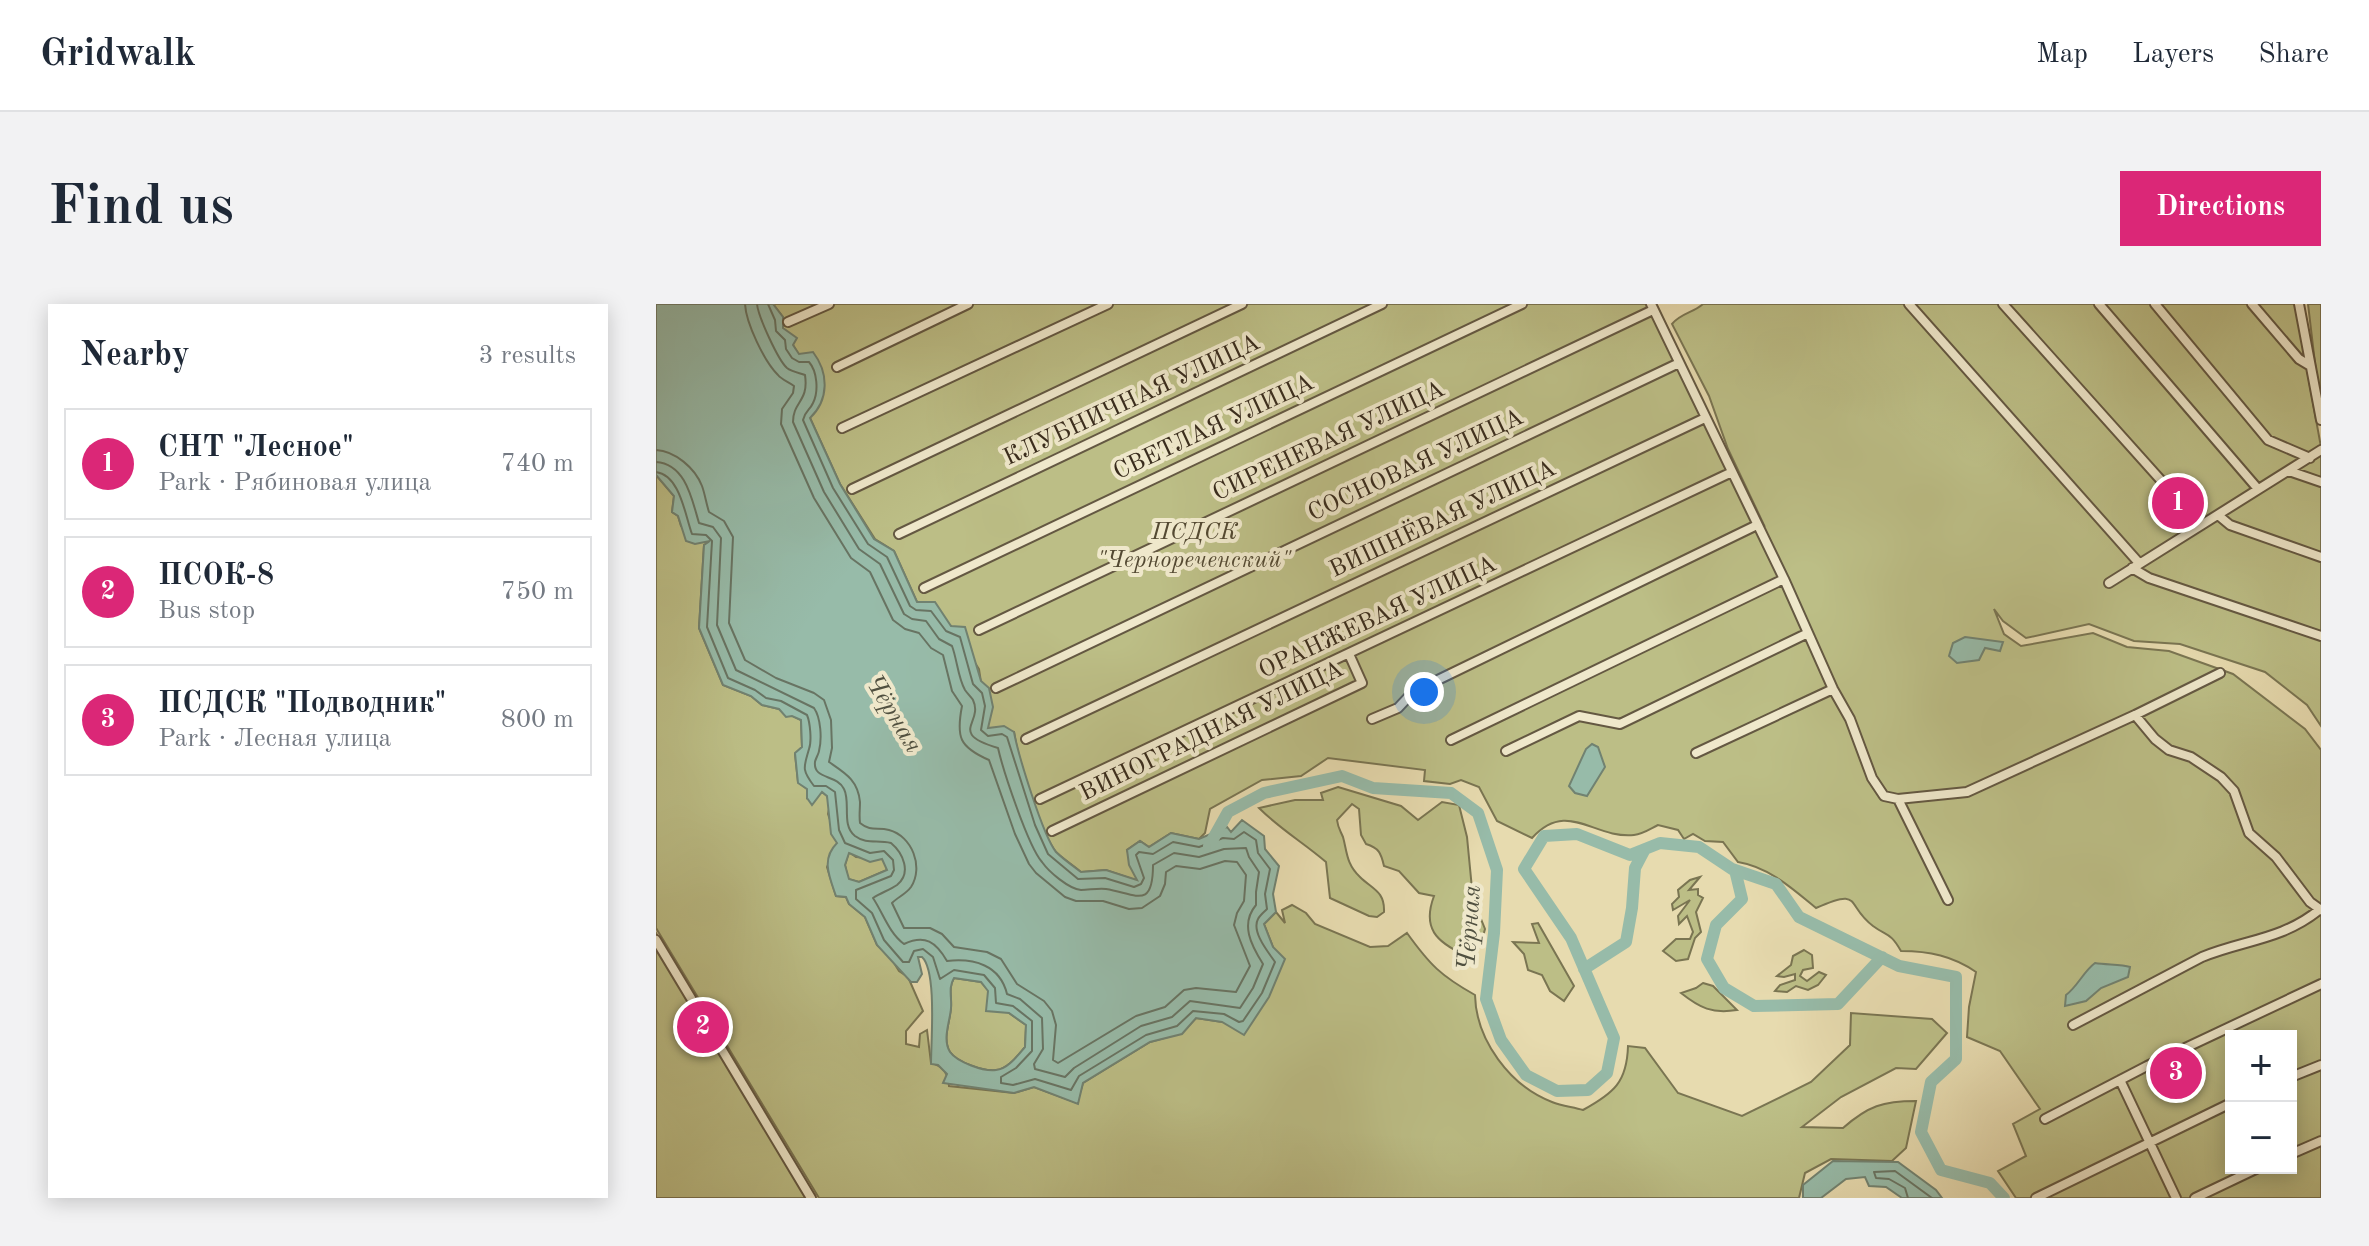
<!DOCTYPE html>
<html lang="en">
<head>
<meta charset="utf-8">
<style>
	body { margin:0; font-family:"Old Standard TT",serif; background:#f2f2f3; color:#1f2937 }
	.controls { position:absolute; right:24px; bottom:24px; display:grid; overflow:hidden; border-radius:0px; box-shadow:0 4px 20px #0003 }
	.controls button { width:72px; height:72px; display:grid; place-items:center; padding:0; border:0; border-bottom:2px solid #e0e1e3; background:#fff; color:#1f2937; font:40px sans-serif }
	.you { position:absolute; left:768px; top:388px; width:28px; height:28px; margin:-20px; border:6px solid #fff; border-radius:50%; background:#1a73e8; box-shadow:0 0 0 12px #1a73e833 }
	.badge { display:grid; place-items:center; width:52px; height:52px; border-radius:50%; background:#db2777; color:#fff; font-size:26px; font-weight:700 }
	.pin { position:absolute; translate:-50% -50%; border:4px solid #fff; box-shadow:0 2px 8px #0006 }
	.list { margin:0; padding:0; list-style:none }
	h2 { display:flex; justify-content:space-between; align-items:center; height:104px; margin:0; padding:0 32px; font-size:34px }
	h2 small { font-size:26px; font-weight:400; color:#747a83 }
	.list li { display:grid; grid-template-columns:52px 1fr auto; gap:24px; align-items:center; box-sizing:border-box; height:112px; margin:0 16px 16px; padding:0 16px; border:2px solid #e0e1e3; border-radius:0px }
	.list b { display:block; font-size:30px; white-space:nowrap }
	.list p { margin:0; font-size:26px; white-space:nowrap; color:#747a83 }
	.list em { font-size:26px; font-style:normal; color:#747a83 }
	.map { position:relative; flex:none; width:1665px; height:894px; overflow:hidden; border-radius:0px }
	header { display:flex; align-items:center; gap:48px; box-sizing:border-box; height:112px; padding:0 40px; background:#fff; border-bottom:2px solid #e0e1e3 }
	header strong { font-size:38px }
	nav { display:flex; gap:44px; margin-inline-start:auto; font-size:28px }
	.intro { display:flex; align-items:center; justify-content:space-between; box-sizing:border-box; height:192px; padding:0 48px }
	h1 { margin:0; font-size:56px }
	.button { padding:20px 36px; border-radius:0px; background:#db2777; color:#fff; font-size:28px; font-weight:700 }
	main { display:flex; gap:48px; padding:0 48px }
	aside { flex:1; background:#fff; border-radius:0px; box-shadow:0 4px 20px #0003 }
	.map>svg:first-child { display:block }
</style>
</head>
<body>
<header>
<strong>Gridwalk</strong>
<nav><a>Map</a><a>Layers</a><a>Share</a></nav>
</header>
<div class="intro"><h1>Find us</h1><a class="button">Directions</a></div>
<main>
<aside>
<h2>Nearby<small>3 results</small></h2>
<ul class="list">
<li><span class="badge">1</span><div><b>СНТ &quot;Лесное&quot;</b><p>Park · Рябиновая улица</p></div><em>740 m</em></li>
<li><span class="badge">2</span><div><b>ПСОК-8</b><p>Bus stop</p></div><em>750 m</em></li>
<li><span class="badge">3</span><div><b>ПСДСК &quot;Подводник&quot;</b><p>Park · Лесная улица</p></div><em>800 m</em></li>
</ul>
</aside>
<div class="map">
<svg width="1665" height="894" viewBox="0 0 1665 894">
	<rect width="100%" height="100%" fill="#e7dbaf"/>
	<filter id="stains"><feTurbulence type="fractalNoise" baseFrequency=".0025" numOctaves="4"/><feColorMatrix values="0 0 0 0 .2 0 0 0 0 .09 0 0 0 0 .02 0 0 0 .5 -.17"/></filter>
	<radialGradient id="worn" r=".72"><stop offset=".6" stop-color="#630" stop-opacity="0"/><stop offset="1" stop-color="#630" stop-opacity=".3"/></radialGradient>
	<path fill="#bcbe86" stroke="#7a7552" stroke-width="2" fill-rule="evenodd" d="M117,0H1000L1102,219L1108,221L1072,145L1053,92L1016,20C1025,9 1037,9 1047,0H1639L1665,143V422L1651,401L1609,368L1524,340L1478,337L1433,320L1370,334L1347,317L1338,305L1348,330L1365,342L1437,329L1471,343L1513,347L1577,370L1649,425L1665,446V894H1360L1342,867L1370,852L1357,820L1384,805L1344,747L1311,733L1313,703L1320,668C1297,652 1273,647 1245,647C1234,628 1232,633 1217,622C1189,601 1207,583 1160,604C1137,585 1113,563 1082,558L1067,538L1049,537L1037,530L1028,535L1022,526L1002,521C994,525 987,530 978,531C937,535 912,495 876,534L841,517L823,483L805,476L794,480L768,477L769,466L672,454L645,472L606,476L554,505L549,529L543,535L515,529L493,543L484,537L471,546L482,577L450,566L425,568C417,561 407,555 400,548C385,529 362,454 358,428L332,425L323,365L295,322L261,298L238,247L219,235L184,180L154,114L143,51L127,24V13ZM1575,732H1635V864H1575Z
		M1652,0H1665V87L1661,76Z
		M0,171L18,192L16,208L22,212L25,222L58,235L48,241L43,324L67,381L95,392L106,401L123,405L145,416L146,443L139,450L142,478L151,485V494L166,488L171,492L174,501L172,510L182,539L171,563L180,592L190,593L193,600L209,613L221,641L235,654L243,667L252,673L267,707L250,727V740L263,743L264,730L271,726L275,759C288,762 292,770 293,782L358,789L378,783L421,799L427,779L494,738L526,729L540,714L566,718L617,643L608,620L620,608L629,619L626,606L636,601L650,609L659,620L714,643L732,642L751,629C774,661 785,672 819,691C820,736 854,782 896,798C906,802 917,803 927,806C958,789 971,778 972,742L989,744L1022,789L1086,812L1155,778L1194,741L1195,709L1276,715L1291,729L1260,765L1240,764L1185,793L1146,823L1187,824C1212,802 1227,797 1260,797L1250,844L1236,857L1175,855L1149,869L1143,894H163L0,624Z
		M682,483L745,502L762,516L786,498L803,501L811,533L817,595L829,625L824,643L809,651C780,638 766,624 778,592L763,589L743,567L728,562C725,549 723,544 710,540L705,531L703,505L696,500L681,516C682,524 684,526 687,533C691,547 690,560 704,573C716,585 729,587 728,608L721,613L713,612L674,594L670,558C648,539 624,525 603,504L639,496H667L665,489Z
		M193,548L200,553L226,555L230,559L231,566L203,578L192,575L189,561Z
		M1044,573L1033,586L1042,585V591L1047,594L1040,608L1045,628L1039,634L1032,655L1020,657L1007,647L1020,635H1034L1037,628L1031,612L1023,620L1022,612L1034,596L1017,606L1016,600L1023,593L1022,586L1034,576Z
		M882,619L918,682L908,697L894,687L886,671L872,666L868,650L857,638L883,639L876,620Z
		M0,629L159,894H0Z
		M1148,646L1156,651L1157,664L1147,666L1144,672L1151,677L1163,668L1170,671L1162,681L1152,686L1140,682L1131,688L1119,687L1124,681L1139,676V670L1128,673L1121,672L1135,661L1137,652Z
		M298,674L325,678L353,709L370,721L369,743C362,751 352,765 340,766C328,768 301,758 294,748C286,735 294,718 295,704C296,693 292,684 298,674Z
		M1047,679L1057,682L1081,706C1056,710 1044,704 1025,689L1040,684Z"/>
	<path fill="#97bba9" stroke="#718271" stroke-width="2" fill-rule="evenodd" d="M0,0H117L127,13V24L141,34L137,41L143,50L157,48C173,69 173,96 154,114L184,180L218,235L238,247L261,298H279L295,322L309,323L325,377L333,384L337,403L332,424L348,422L358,428C362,450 387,532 400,548C407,555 417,562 425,568L450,566L481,576L473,561L471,546L484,537L493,543L515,529L543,535L571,523L575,528L586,516L608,532L609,545L623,562L617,590L620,608L608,620L617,643L629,655L613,693L588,731L566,718L540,714L526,730L494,738L427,779L422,800L378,783L358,789L287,779L291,770L282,761L275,760C275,737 281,667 266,653H262L266,670L261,678H255L221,641L209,613L193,600L190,593L180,592C173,572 165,555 181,539L175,530L171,492L166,488L156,501L151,494V485L142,479L139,449L146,443L145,416L136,412L130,413L123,405L106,401L95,392L67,381L43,324L48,241L54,237L39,240L30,237L22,212L16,208L18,192L0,171ZM193,549L214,558L226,555L231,566L203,578L193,575L189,561ZM298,674L325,678L332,687L330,707L353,709L370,721L369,743C362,751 352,765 340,766C328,768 301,758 294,748C286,735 294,718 295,704C296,693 292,684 298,674Z
		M1309,333L1347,338L1344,347L1329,344L1323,356L1301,359L1293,352L1297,339Z
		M936,440L942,443L949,463L931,492L919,489L913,482L930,445Z
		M1439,659C1451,661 1465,660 1474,663L1472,673L1445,684L1430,697L1409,702L1410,691C1422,682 1427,668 1439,659Z
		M1177,857L1242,858L1280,886L1286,894H1246L1230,883L1213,882L1209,873L1190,875L1165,894H1147V881Z"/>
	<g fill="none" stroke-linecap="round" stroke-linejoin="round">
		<path stroke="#687463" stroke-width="2" d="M0,146C19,147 39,164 46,182C49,190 50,199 53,208L68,217L77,233L73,319L89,356L120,374L158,389L168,396L175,416L176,444L173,458C189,469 202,476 204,498C204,506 203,511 204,519C215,528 221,523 233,526C256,532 268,563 255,583C250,590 242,593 236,599L248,624H274L286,630L298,643L331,648L345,655L361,680L388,697L396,707L400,721L397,756L402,759L480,712L509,703L528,686L540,684L580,688L594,662L578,621L581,609L588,597L590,571L581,558L569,557L544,565L520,562L510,568L509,580L504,592L486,604L473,605L447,597H420L409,593L380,569L373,560L359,530L333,456C303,443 300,433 306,402L296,387L287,351L275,344L263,329L249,325L237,316L214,268L195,254L158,194L125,120L126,105L137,89L138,82C133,78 126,76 122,71C108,57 90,19 89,0
			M0,158C30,160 36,196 43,219L57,223L65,234L61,321L80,366L158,404C165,414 166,435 163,447C163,449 159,456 159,458C157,476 181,470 188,485C195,499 185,521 199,532C211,541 222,535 235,539C247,549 256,569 241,581C234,586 224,589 217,594C227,609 233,629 248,640C269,630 280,638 291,657C318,654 344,661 351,690L364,695L386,714L387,745L378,760L379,765L409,773L418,764L485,722L516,713L534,697L584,704L597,684L607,660C595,641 584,620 600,601V588L603,568L593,553L590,544L568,545L543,553L518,549L497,561C497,606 480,590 450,585C442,584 433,586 425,586C413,585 393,568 386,558C372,542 347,466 342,444C291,429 328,419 317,396C316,394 311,389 309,386C302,374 301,355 296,342L283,335L270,317L256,315L248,310L224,260L203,245L168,188L137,118C137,97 153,98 149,71C144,69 136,68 131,64C122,56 102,12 101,0
			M0,168C24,171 29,211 36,230L50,231L56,237L51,323L72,374L99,386L110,394L125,397L151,411C154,418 156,437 153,445C148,463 145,465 158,482H170L179,488L183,526L189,539L214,549L228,547L237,556L238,566L235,572L200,586V595L216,609L228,636L247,658H253L258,647L267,645L277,653L284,675L298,666L328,671L339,684L340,699L357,702L376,717V747L360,764L345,773V779L357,781L379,775L415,786L423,772L490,731L521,722L537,707L568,710L583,718L587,717L606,689L619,658C613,649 595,628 602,615C604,611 608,608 611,605L609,590L614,565L602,549L600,536L588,528L578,535L567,534L543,543L517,538L497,550L483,548L480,551L488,574L485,580L478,583L449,574L422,575L392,550L379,521L351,433L346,430L332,432L325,426L329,402L326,389L317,380L304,333L290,327L275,307L260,306L254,302L231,253L212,240L177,184L147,116C149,107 154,106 157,99C163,87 161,67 153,58H143L136,54L130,45L129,36L120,27L119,16L112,0
			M1252,894L1249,884L1233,875L1220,874L1218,868L1239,867L1276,894"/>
		<path stroke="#97bba9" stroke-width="12" d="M553,542L572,508L608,489L686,472L717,484L795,489L822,509L841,566L838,629L830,695L845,736L870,771L901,787L932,786L951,769L958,734L915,634L868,565L888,532L921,530L974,551L1004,539L1043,543L1076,565L1120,580L1143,613L1243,662L1300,673V755L1275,778L1265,828L1285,866L1334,879L1348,894
			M1079,566L1086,595L1060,621L1051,655L1068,684L1098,702L1182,700L1226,653
			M928,665L970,638L976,604L979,564L989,545"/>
		<defs>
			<path id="street" d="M995,0L1128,275L1177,385L1194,415L1216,474L1228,492L1242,495L1292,596
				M1253,0L1483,259
				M1347,0L1545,221
				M1443,0L1602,185
				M1499,0L1612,136L1654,154
				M1596,0L1643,55L1653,61
				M1643,0L1665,116
				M132,18L173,0
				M181,63L312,0
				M186,124L452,0
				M1633,167L1665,178
				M196,185L586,0
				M1562,211L1574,221L1665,253
				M243,230L726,0
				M1476,264L1493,274L1665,332
				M1453,279L1665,146
				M268,284L866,0
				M323,326L997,6
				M340,384L1023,59
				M1479,411L1499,435L1513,446L1535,453L1565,473L1578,487L1593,529L1620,553L1654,598L1665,606
				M716,415L742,404L757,388L1101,221
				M370,435L1049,114
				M795,436L1128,275
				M850,447L923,412L964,420L1152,329
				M1040,449L1177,385
				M384,495L1076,168
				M1242,495L1311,488L1479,411L1564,369
				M396,527L706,379L693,350
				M0,636L155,894
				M1417,721L1546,653C1587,636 1626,636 1663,606
				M1635,773L1665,761
				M1464,776L1520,894
				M1389,815L1491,762L1665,680
				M1635,850L1665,837
				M1380,894L1575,799
				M1539,894L1602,864"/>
		</defs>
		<use href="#street" stroke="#645842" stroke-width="12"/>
		<use href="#street" stroke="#efe8cb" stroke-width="8"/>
	</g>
	<g text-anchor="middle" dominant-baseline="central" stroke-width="8" stroke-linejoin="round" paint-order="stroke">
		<g font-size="24" fill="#392c1d" stroke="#efe8cb">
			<text transform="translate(476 97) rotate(-25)">КЛУБНИЧНАЯ УЛИЦА</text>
			<text transform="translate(558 124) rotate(-25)">СВЕТЛАЯ УЛИЦА</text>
			<text transform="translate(673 138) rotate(-25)">СИРЕНЕВАЯ УЛИЦА</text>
			<text transform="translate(760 162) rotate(-25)">СОСНОВАЯ УЛИЦА</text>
			<text transform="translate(787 216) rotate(-25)">ВИШНЁВАЯ УЛИЦА</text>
			<text transform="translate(722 314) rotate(-25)">ОРАНЖЕВАЯ УЛИЦА</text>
			<text transform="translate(556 428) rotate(-26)">ВИНОГРАДНАЯ УЛИЦА</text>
		</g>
		<g font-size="24" font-style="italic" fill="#534932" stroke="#efe8cb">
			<text x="538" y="229">ПСДСК<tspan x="538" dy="28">"Чернореченский"</tspan></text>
		</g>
		<g font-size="26" font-style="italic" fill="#505040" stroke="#efe8cb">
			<text transform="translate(237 410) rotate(59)">Чёрная</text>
			<text transform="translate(814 624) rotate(-86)">Чёрная</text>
		</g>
	</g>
	<rect width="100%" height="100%" filter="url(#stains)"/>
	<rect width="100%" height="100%" fill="url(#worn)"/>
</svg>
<div class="controls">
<button>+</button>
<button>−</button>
</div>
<div class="you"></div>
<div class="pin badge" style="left:1522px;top:199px">1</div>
<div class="pin badge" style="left:47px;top:723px">2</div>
<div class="pin badge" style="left:1520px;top:769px">3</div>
</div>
</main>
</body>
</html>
